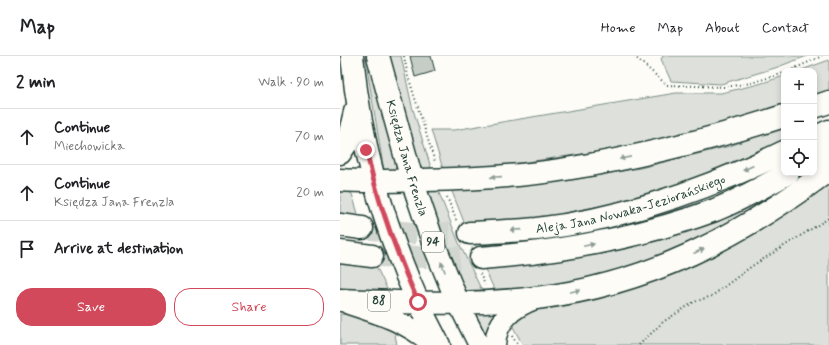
<!DOCTYPE html>
<html lang="en">
<head>
<meta charset="utf-8">
<style>
	body { margin:0; font-family:Mynerve,sans-serif; background:#f2f2f2; color:#202124 }
	.controls { position:absolute; right:12px; top:12px; display:grid; overflow:hidden; border-radius:8px; box-shadow:0 2px 6px #0003 }
	.controls button { width:36px; height:36px; display:grid; place-items:center; padding:0; border:0; border-bottom:1px solid #e0e0e0; background:#fff; color:#202124; font:20px sans-serif }
	.stop { position:absolute; width:12px; height:12px; margin:-9px; border:3px solid #d1495b; border-radius:50%; background:#fff }
	.stop.end { background:#d1495b; border-color:#fff; box-shadow:0 1px 4px #0008 }
	.list { margin:0; padding:0; list-style:none }
	h2 { display:flex; justify-content:space-between; align-items:center; height:52px; margin:0; padding:0 16px; font-size:17px }
	h2 small { font-size:13px; font-weight:400; color:#757577 }
	.list li { display:grid; grid-template-columns:26px 1fr auto; gap:12px; align-items:center; box-sizing:border-box; height:56px; padding:0 16px; border-top:1px solid #e0e0e0 }
	.list b { display:block; font-size:15px; white-space:nowrap }
	.list p { margin:0; font-size:13px; white-space:nowrap; color:#757577 }
	.list em { font-size:13px; font-style:normal; color:#757577 }
	.actions { display:flex; gap:8px; padding:12px 16px }
	.actions a { flex:1; padding:9px 0; border:1px solid #d1495b; border-radius:16px; text-align:center; font-size:14px; color:#d1495b }
	.actions .main { background:#d1495b; color:#fff }
	.icon { flex:none; width:22px; height:22px; fill:none; stroke:currentColor; stroke-width:2; stroke-linecap:round; stroke-linejoin:round }
	.map { position:relative; flex:none; width:489px; height:289px; overflow:hidden }
	header { display:flex; align-items:center; gap:24px; box-sizing:border-box; height:56px; padding:0 20px; background:#fff; border-bottom:1px solid #e0e0e0 }
	header strong { font-size:19px }
	nav { display:flex; gap:22px; margin-inline-start:auto; font-size:14px }
	main { display:flex }
	aside { flex:1; background:#fff }
	.map>svg:first-child { display:block }
</style>
</head>
<body>
<header>
<strong>Map</strong>
<nav><a>Home</a><a>Map</a><a>About</a><a>Contact</a></nav>
</header>
<main>
<aside>
<h2>2 min<small>Walk · 90 m</small></h2>
<ul class="list">
<li><svg class="icon" aria-label="ahead" viewBox="0 0 24 24"><path d="M12 20V5M6 11l6-6 6 6"/></svg><div><b>Continue</b><p>Miechowicka</p></div><em>70 m</em></li>
<li><svg class="icon" aria-label="ahead" viewBox="0 0 24 24"><path d="M12 20V5M6 11l6-6 6 6"/></svg><div><b>Continue</b><p>Księdza Jana Frenzla</p></div><em>20 m</em></li>
<li><svg class="icon" aria-label="arrive" viewBox="0 0 24 24"><path d="M6 21V4h12l-3 4 3 4H6"/></svg><div><b>Arrive at destination</b></div></li>
</ul>
<div class="actions"><a class="main">Save</a><a>Share</a></div>
</aside>
<div class="map">
<svg width="489" height="289" viewBox="0 0 489 289">
	<rect width="100%" height="100%" fill="#fdfcf7"/>
	<filter id="ink" filterUnits="userSpaceOnUse"><feTurbulence type="fractalNoise" baseFrequency=".025" numOctaves="2"/><feDisplacementMap in="SourceGraphic" scale="8" xChannelSelector="R" yChannelSelector="G"/><feConvolveMatrix kernelMatrix="1 2 1 2 8 2 1 2 1" color-interpolation-filters="sRGB"/></filter>
	<g filter="url(#ink)">
		<path fill="#dde0db" stroke="#7e8e88" d="M25,0H32L62,116L44,115Z
			M45,0H61L72,50L92,115L81,111L75,105Z
			M323,0H467L435,12L381,28L331,25L321,3Z
			M489,4V37L474,41V15H459Z
			M444,20V50L376,71L263,95L173,108L103,113L91,74H114L336,37H381L419,28Z
			M444,70V88L351,125L287,144L199,164L140,168L139,166H124L111,133L196,128L243,122L300,112L390,90Z
			M444,106V114L366,148L281,174L138,195L133,183Z
			M465,117H474L394,171L271,220L157,239L146,216L145,211C166,208 188,209 209,206C282,196 358,178 424,143C438,135 451,125 465,117Z
			M489,126V289H183L169,264L173,260L355,207L387,192L429,169Z
			M97,132L119,187L145,241H126L84,134Z
			M0,134L7,135L12,138L19,161L0,162Z
			M0,206L36,210L50,239L0,234Z
			M131,251H149L157,265L146,289Z
			M0,258L16,259L54,273L57,289H0Z"/>
		<path fill="#c6cdc7" stroke="#1f3d34" d="M70,0H91L95,15L75,21Z"/>
		<g fill="none" stroke-linecap="round" stroke-linejoin="round">
			<path stroke="#d1d6d0" stroke-width="22" stroke-dasharray="22 11" stroke-linecap="butt" d="M22,172L82,178L130,177
				M32,200L141,202"/>
			<defs>
				<path id="secondary" d="M78,246L100,289
					M118,247L139,289
					M9,248C40,258 69,267 93,289
					M155,289C156,264 174,251 195,243"/>
				<g id="primary">
					<path d="M12,0C21,90 41,163 78,246"/>
					<path id="s1" d="M38,0L72,124L93,186L118,247"/>
					<path d="M474,51L489,46"/>
					<path d="M474,82L489,75"/>
					<path d="M0,97L8,85L15,56"/>
					<path d="M474,103L489,95"/>
					<path d="M0,124C27,126 54,125 82,124C130,123 179,121 226,113C300,101 372,83 444,60"/>
					<path d="M0,169L22,172"/>
					<path id="s2" d="M130,177C152,176 175,175 197,173C283,163 367,133 444,96"/>
					<path d="M0,196L32,200"/>
					<path d="M141,202C221,196 299,182 375,154C400,144 425,130 448,117"/>
					<path d="M0,244C65,246 131,250 196,242C308,229 400,180 489,114"/>
				</g>
			</defs>
			<use href="#secondary" stroke="#1f3d34" stroke-width="23"/>
			<use href="#primary" stroke="#1f3d34" stroke-width="25"/>
			<path stroke="#1f3d34" stroke-width="2" stroke-dasharray="1 3" stroke-linecap="butt" d="M64,0L68,20L95,106
				M294,0L327,29L385,31L411,27L444,17
				M449,15L482,0
				M107,141L117,166
				M140,218L145,229
				M172,280L178,289
				M299,289L323,266L354,246L372,240L412,210L489,162"/>
			<use href="#secondary" stroke="#fdfcf7" stroke-width="20"/>
			<use href="#primary" stroke="#fdfcf7" stroke-width="22"/>
		</g>
		<defs><path id="oneway-solid" d="M-6-.8H1V-3.2L6.5 0L1 3.2V.8H-6Z"/></defs>
		<g fill="#8e9c96">
			<use href="#oneway-solid" transform="translate(285 102) rotate(169)"/>
			<use href="#oneway-solid" transform="translate(408 112) rotate(156)"/>
			<use href="#oneway-solid" transform="translate(156 121) rotate(176)"/>
			<use href="#oneway-solid" transform="translate(176 174) rotate(176)"/>
			<use href="#oneway-solid" transform="translate(249 189) rotate(-12)"/>
			<use href="#oneway-solid" transform="translate(359 195) rotate(-24)"/>
			<use href="#oneway-solid" transform="translate(103 211) rotate(-112)"/>
			<use href="#oneway-solid" transform="translate(235 235) rotate(-12)"/>
		</g>
	</g>
	<g fill="none" stroke-linecap="round" stroke-linejoin="round" filter="url(#ink)">
		<path stroke="#d1495b" stroke-width="5" d="M26,94C38,147 56,196 78,246"/>
	</g>
	<g text-anchor="middle" dominant-baseline="central" stroke-width="3" stroke-linejoin="round" paint-order="stroke">
		<g fill="#fdfcf7" stroke="#62766e" stroke-width="1">
			<rect x="82" y="176" width="22" height="20" rx="3"/>
			<rect x="28" y="235" width="22" height="20" rx="3"/>
		</g>
		<g font-size="12" font-weight="bold" fill="#1f3d34">
			<text x="93" y="186">94</text>
			<text x="39" y="245">88</text>
		</g>
		<g font-size="13" fill="#1f3d34" stroke="#fdfcf7">
			<text stroke="none"><textPath href="#s1" startOffset="106">Księdza Jana Frenzla</textPath></text>
			<text stroke="none"><textPath href="#s2" startOffset="164">Aleja Jana Nowaka-Jeziorańskiego</textPath></text>
		</g>
	</g>
</svg>
<div class="controls">
<button>+</button>
<button>−</button>
<button><svg class="icon" aria-label="locate" viewBox="0 0 24 24"><circle cx="12" cy="12" r="6"/><path d="M12 2v4M12 18v4M2 12h4M18 12h4"/></svg></button>
</div>
<div class="stop" style="left:78px;top:246px"></div>
<div class="stop end" style="left:26px;top:94px"></div>
</div>
</main>
</body>
</html>
